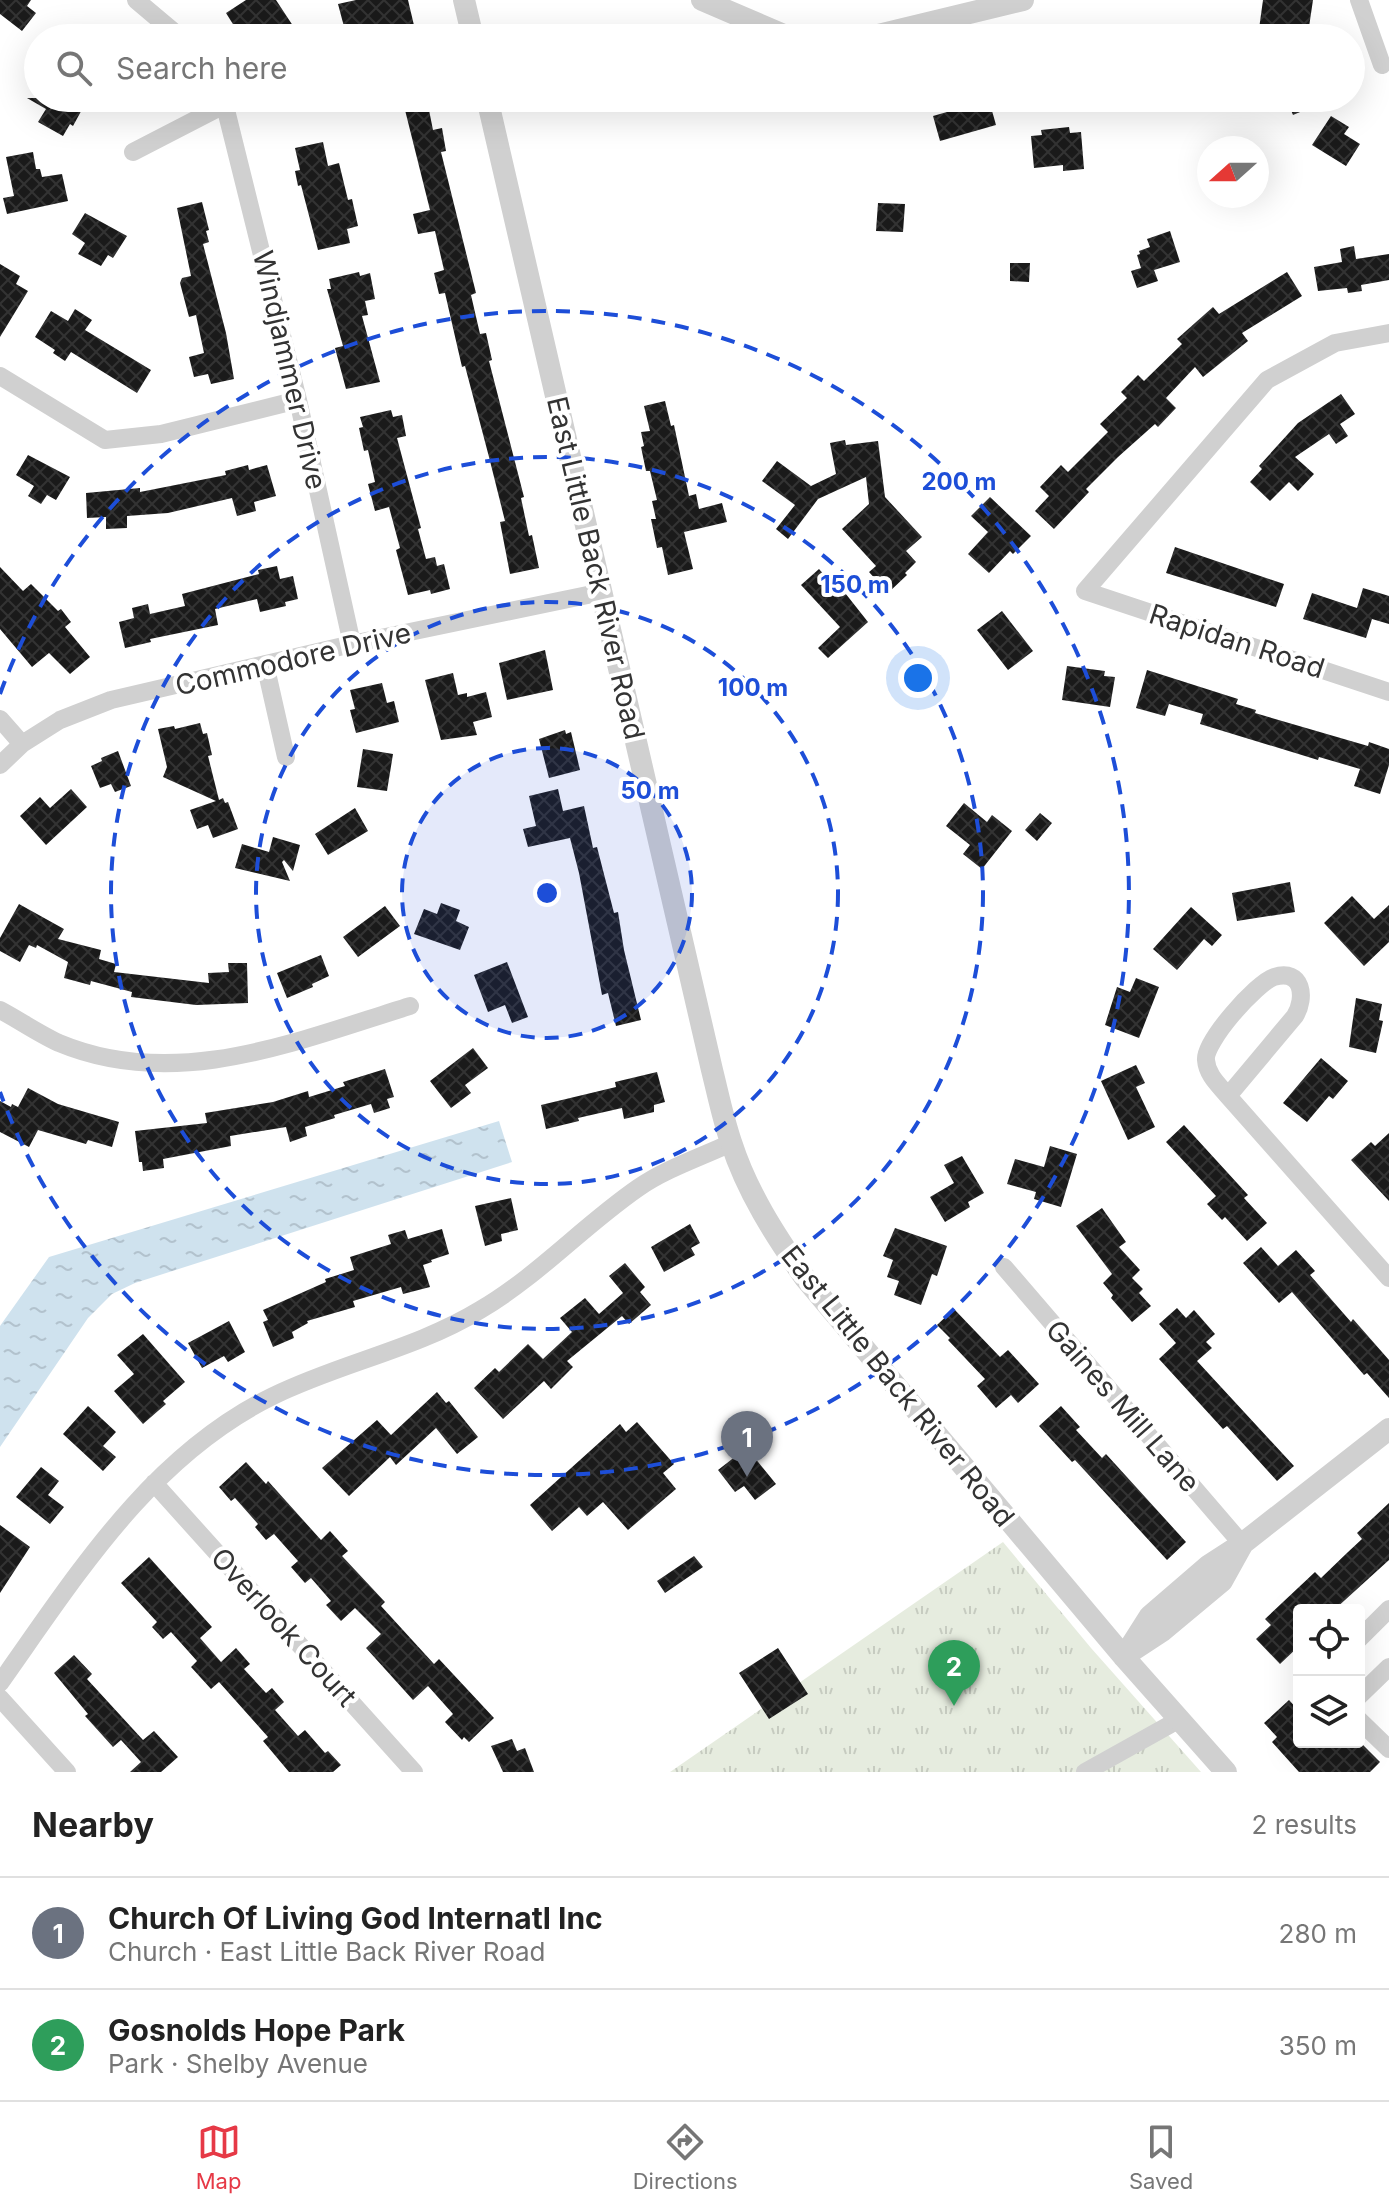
<!DOCTYPE html>
<html lang="en">
<head>
<meta charset="utf-8">
<style>
	body { margin:0; font-family:Inter,sans-serif; background:#f6f6f6; color:#222 }
	.controls { position:absolute; right:24px; bottom:24px; display:grid; overflow:hidden; border-radius:8px; box-shadow:0 8px 32px #0002 }
	.controls button { width:72px; height:72px; display:grid; place-items:center; padding:0; border:0; border-bottom:2px solid #e0e0e0; background:#fff; color:#222; font:40px sans-serif }
	.compass { position:absolute; left:1197px; top:136px; width:72px; height:72px; border-radius:50%; background:#fff; box-shadow:0 8px 32px #0002; rotate:249deg }
	.you { position:absolute; left:918px; top:678px; width:28px; height:28px; margin:-20px; border:6px solid #fff; border-radius:50%; background:#1a73e8; box-shadow:0 0 0 12px #1a73e833 }
	.badge { display:grid; place-items:center; width:52px; height:52px; border-radius:50%; background:#e63946; color:#fff; font-size:26px; font-weight:700 }
	.pin { position:absolute; translate:-50% -66px; filter:drop-shadow(0 2px 4px #0008) }
	.pin::after { content:''; position:absolute; top:42px; width:28px; height:24px; background:inherit; clip-path:polygon(0 0,100% 0,50% 100%) }
	.list { margin:0; padding:0; list-style:none }
	h2 { display:flex; justify-content:space-between; align-items:center; height:104px; margin:0; padding:0 32px; font-size:34px }
	h2 small { font-size:26px; font-weight:400; color:#767676 }
	.list li { display:grid; grid-template-columns:52px 1fr auto; gap:24px; align-items:center; box-sizing:border-box; height:112px; padding:0 32px; border-top:2px solid #e0e0e0 }
	.list b { display:block; font-size:30px; white-space:nowrap }
	.list p { margin:0; font-size:26px; white-space:nowrap; color:#767676 }
	.list em { font-size:26px; font-style:normal; color:#767676 }
	.icon { flex:none; width:44px; height:44px; fill:none; stroke:currentColor; stroke-width:2; stroke-linecap:round; stroke-linejoin:round }
	.map { position:relative; flex:none; width:1389px; height:1772px; overflow:hidden }
	.search { position:absolute; background:#fff; box-shadow:0 8px 32px #0002; left:24px; right:24px; top:24px; height:88px; display:flex; align-items:center; gap:20px; box-sizing:border-box; padding:0 28px; border-radius:44px; color:#767676; font-size:30px }
	.sheet { height:328px; background:#fff }
	nav { display:flex; justify-content:space-around; align-items:center; box-sizing:border-box; height:112px; border-top:2px solid #e0e0e0; background:#fff; font-size:22px; color:#767676 }
	nav a { display:grid; justify-items:center; gap:4px }
	nav .on { color:#e63946 }
	.map>svg:first-child { display:block }
</style>
</head>
<body>
<div class="map">
<svg width="1389" height="1772" viewBox="0 0 1389 1772">
	<defs>
		<pattern id="park-tufts" width="24" height="20" patternUnits="userSpaceOnUse" patternTransform="scale(2)"><rect width="24" height="20" fill="#e6ecdf"/><path d="M3 7l-1-3M5 7V3M7 7l1-3M15 17l-1-3M17 17v-4M19 17l1-3" fill="none" stroke="#c6cbc0"/></pattern>
		<pattern id="water-ripples" width="26" height="14" patternUnits="userSpaceOnUse" patternTransform="scale(2)"><rect width="26" height="14" fill="#cfe2ee"/><path d="M2 4q2-2 4 0t4 0M15 11q2-2 4 0t4 0" fill="none" stroke="#b2c2cd"/></pattern>
		<pattern id="building-cross-hatch" width="8" height="8" patternUnits="userSpaceOnUse" patternTransform="scale(2)"><rect width="8" height="8" fill="#1a1a1a"/><path d="M0 0l8 8M0 8l8-8" fill="none" stroke="#333"/></pattern>
	</defs>
	<rect width="100%" height="100%" fill="#fff"/>
	<path fill="url(#park-tufts)" d="M1003,1542L1091,1648L1201,1772H670Z"/>
	<path fill="url(#water-ripples)" d="M499,1121L512,1162L135,1283L112,1294L88,1318L0,1447V1326L49,1257Z"/>
	<path fill="url(#building-cross-hatch)" d="M0,0H31L27,6L36,13L22,31L0,14Z
		M246,0H276L301,38H270L258,26L241,37L226,13Z
		M356,0H408L417,38H347L338,4Z
		M1263,0H1313L1309,27L1296,24L1294,35L1259,29Z
		M27,98H74L85,104L73,126L70,124L63,136L38,122L46,109Z
		M1286,98H1333L1293,115Z
		M989,100L996,125L940,141L933,116Z
		M428,105L433,130L442,128L446,151L441,152L476,293L471,295L480,334L486,333L492,360L489,361L524,497L521,498L529,536L532,535L539,568L510,574L500,522L505,521L489,457L465,366L462,367L445,293L439,294L434,273L444,270L435,231L418,234L413,214L430,210L405,110Z
		M1331,116L1349,127L1344,134L1360,144L1346,166L1312,145Z
		M1069,127L1070,133L1081,132L1084,169L1063,171V165L1034,168L1031,136L1042,135L1041,130Z
		M323,142L328,166L339,163L348,200L352,199L358,226L347,229L350,243L318,250L301,185L298,186L295,171L300,170L295,148Z
		M33,152L36,169H40L42,177L62,174L68,201L7,214L3,198L14,196L6,157Z
		M202,202L209,230L206,231L209,242L203,244L226,333L234,379L211,384L208,374L194,377L189,357L204,353L196,315L189,317L180,283L182,278L191,276L177,208Z
		M878,203L905,204L903,232L876,231Z
		M85,213L127,236L113,258L108,255L101,266L78,254L85,243L72,234Z
		M1170,231L1180,262L1154,270L1158,281L1137,288L1131,271L1141,268L1137,255L1140,254L1139,251L1150,247L1147,239Z
		M1354,246L1356,259L1389,254V280L1361,285L1362,291L1348,293L1347,288L1318,291L1314,267L1342,262L1340,249Z
		M1010,263H1030L1029,282L1010,281Z
		M0,264L20,276L16,284L28,291L0,337Z
		M359,272L360,276L370,273L375,299L365,301L368,315L362,316L380,382L346,389L335,348L343,346L327,289H331L329,279Z
		M1287,272L1302,296L1242,333L1248,341L1203,377L1195,367L1166,398L1176,408L1158,427L1155,424L1118,457L1086,489L1089,492L1054,529L1035,511L1049,496L1040,487L1061,465L1068,472L1108,432L1100,424L1127,398L1121,392L1138,375L1144,381L1182,344L1177,339L1213,307L1219,314Z
		M75,309L92,320L85,330L151,370L137,393L71,352L65,361L53,353L55,350L35,337L51,311L68,321Z
		M1341,394L1355,414L1340,424L1348,436L1336,444L1329,434L1295,457L1314,474L1298,491L1289,482L1270,501L1250,482L1262,469L1259,466L1298,423Z
		M665,401L671,426L674,425L689,496L696,494L699,509L722,503L727,522L684,532L693,569L668,575L662,547L657,548L651,519H656L652,501L657,500L650,471H646L641,447L644,446L641,432L650,431L644,406Z
		M391,410L393,417L402,415L406,436L397,438L421,528L418,529L426,559L435,557L437,566L444,564L450,589L431,594L430,590L408,595L396,550L400,548L389,507L375,511L368,484L375,482L368,450L364,451L359,428L363,427L360,417Z
		M845,440L846,445L878,441L885,497L922,537L906,551L916,562L905,573L907,575L888,593L869,572L876,566L842,529L869,504L866,477L818,499L788,539L776,529L795,505L762,481L777,461L811,486L836,474L830,443Z
		M28,455L70,477L56,500L47,495L41,504L28,496L34,486L16,475Z
		M248,465L249,470L267,465L276,496L254,502L256,511L237,516L232,498L168,513L127,516V528L106,529V517L87,518L86,493L140,488V492L226,475L225,471Z
		M990,497L1031,536L1013,554L1010,551L989,573L968,554L988,532L971,516Z
		M1175,547L1284,584L1276,607L1166,573Z
		M277,566L280,579L293,576L298,599L285,602L286,606L260,612L257,599L215,609L218,625L150,639L151,642L125,648L119,622L134,618L132,608L148,604L150,614L185,606L182,594L259,574L258,570Z
		M0,567L23,591L31,584L58,611L61,609L71,622L65,627L90,657L70,674L49,653L32,667L0,629Z
		M819,569L835,587L838,584L868,622L828,658L818,648L840,627L801,585Z
		M1363,588L1389,596V624L1372,619L1366,638L1303,619L1312,593L1357,608Z
		M1002,611L1033,651L1008,670L977,630Z
		M545,650L553,690L507,700L499,663Z
		M1067,666L1105,671L1104,676L1115,677L1110,707L1062,700Z
		M1147,670L1238,699L1236,704L1256,710L1255,713L1368,746L1369,742L1389,749V765L1380,794L1354,786L1360,769L1319,757L1318,760L1200,724L1203,714L1169,704L1165,716L1136,708Z
		M453,673L458,695L467,693V697L486,692L492,717L473,722L477,735L441,740L425,680Z
		M382,683L387,703L394,701L399,722L356,733L350,710L355,709L350,690Z
		M200,723L203,734L207,733L212,755L208,756L219,800L223,798L225,803L228,802L238,829L213,838L208,825L197,829L190,810L216,801L163,777L167,767L158,729L174,726L175,729Z
		M565,730L566,734L571,732L580,770L549,778L539,739Z
		M363,749L393,754L387,791L357,787Z
		M118,751L131,786L115,792L111,784L100,788L91,766L102,761L101,758Z
		M71,789L87,807L46,845L20,816L40,797L50,808Z
		M558,789L563,811L584,806L593,848L597,847L614,913L618,912L624,950L641,1020L616,1026L608,993L602,995L579,873L570,838L528,847L523,829L536,826L529,796Z
		M964,803L987,822L992,815L1012,831L982,869L963,854L970,845L946,826Z
		M355,808L368,831L328,855L315,834Z
		M1040,813L1052,823L1037,841L1025,830Z
		M273,837L300,845L293,871L284,860L282,862L290,881L235,868L242,844L269,852Z
		M1290,882L1295,912L1237,921L1232,893Z
		M1352,896L1374,919L1389,905V942L1364,966L1324,923Z
		M441,903L460,910L456,921L469,927L460,950L414,934L424,909L437,914Z
		M19,904L64,929L58,939L101,950L99,959L116,964L114,972L209,983L208,973L229,972L228,963H247L248,1003L196,1005L131,997L132,992L91,981L90,985L64,978L68,962L37,945L36,948L29,945L20,962L0,951V938Z
		M385,906L400,926L358,957L343,937Z
		M1191,907L1222,935L1212,946L1204,939L1177,970L1153,949Z
		M321,955L329,976L312,984L313,987L287,998L277,973Z
		M507,962L528,1017L512,1023L505,1005L488,1012L474,975Z
		M1136,978L1159,987L1139,1038L1105,1025L1117,987L1130,992Z
		M1356,998L1382,1004L1379,1020L1383,1021L1376,1053L1349,1047Z
		M473,1048L488,1068L465,1085L471,1093L451,1108L430,1081Z
		M1321,1058L1348,1081L1333,1099L1329,1096L1307,1122L1283,1103Z
		M1136,1065L1145,1083L1136,1087L1155,1127L1128,1140L1101,1081Z
		M385,1069L394,1097L387,1099L390,1108L374,1113L371,1104L334,1115L335,1118L305,1127L307,1136L290,1142L286,1127L230,1136L231,1146L163,1159L164,1168L143,1171L142,1162H139L135,1131L207,1123L205,1113L273,1102L308,1091L309,1097L345,1086L343,1082Z
		M657,1072L665,1102L654,1105V1112L624,1119L622,1108L578,1118L579,1121L546,1129L541,1105L616,1087L615,1082Z
		M28,1088L58,1104L119,1122L112,1147L88,1140L86,1144L38,1130L29,1147L0,1132V1101L11,1107L12,1104L18,1107Z
		M1184,1125L1248,1195L1244,1198L1267,1223L1247,1241L1225,1217L1222,1220L1207,1204L1216,1196L1166,1142Z
		M1389,1133V1201L1351,1160L1371,1142L1375,1146Z
		M1050,1146L1077,1154L1061,1207L1034,1199L1036,1192L1007,1184L1015,1159L1044,1167Z
		M962,1156L984,1193L968,1202L970,1207L945,1222L930,1197L954,1183L944,1165Z
		M511,1198L518,1230L501,1234L502,1241L485,1246L475,1206Z
		M1102,1208L1126,1242L1119,1247L1140,1270L1132,1278L1143,1289L1139,1293L1151,1306L1132,1322L1111,1298L1113,1295L1103,1283L1112,1274L1076,1226Z
		M690,1224L700,1243L691,1248L695,1255L664,1272L651,1247Z
		M895,1228L947,1246L937,1276L932,1274L921,1305L894,1295L899,1281L887,1277L893,1260L883,1256Z
		M442,1229L449,1254L431,1260L432,1262L423,1265L430,1287L403,1294L401,1287L353,1301L355,1307L307,1321L308,1323L292,1332L294,1338L273,1347L263,1322L268,1320L263,1310L326,1282L325,1279L354,1270L350,1257L391,1244L388,1235L405,1230L408,1239Z
		M1261,1247L1278,1266L1296,1250L1315,1271L1310,1275L1351,1322L1353,1319L1389,1360V1398L1367,1373L1364,1375L1292,1292L1279,1303L1243,1263Z
		M625,1263L645,1287L640,1292L651,1305L629,1324L622,1316L567,1361L573,1367L551,1389L544,1381L503,1419L474,1388L495,1368L499,1372L528,1344L543,1359L572,1332L560,1318L585,1298L599,1314L623,1293L609,1276Z
		M1177,1308L1186,1318L1194,1310L1215,1334L1206,1342L1212,1348L1197,1361L1294,1466L1277,1481L1227,1426L1223,1429L1159,1359L1176,1343L1159,1324Z
		M954,1309L1000,1357L1008,1350L1039,1384L1018,1403L1011,1395L996,1408L977,1386L985,1379L948,1340L950,1338L937,1325Z
		M229,1321L245,1352L228,1362L224,1356L202,1368L188,1343Z
		M143,1334L185,1382L163,1401L166,1404L143,1424L114,1391L134,1374L117,1355Z
		M437,1392L446,1403L449,1401L478,1437L457,1454L436,1428L396,1465L390,1457L349,1496L322,1468L377,1420L391,1435Z
		M88,1406L116,1432L103,1446L116,1457L103,1471L63,1434Z
		M1061,1406L1080,1427L1076,1430L1102,1458L1106,1454L1186,1542L1167,1560L1075,1460L1072,1462L1039,1426Z
		M637,1422L674,1464L663,1473L676,1489L628,1530L603,1502L587,1516L579,1507L552,1531L530,1505L620,1424L626,1432Z
		M750,1452L776,1484L755,1500L744,1486L735,1492L718,1470L736,1456L739,1461Z
		M246,1462L266,1484L268,1481L321,1540L330,1531L348,1551L342,1556L385,1602L381,1606L434,1664L439,1659L494,1718L469,1742L464,1737L462,1740L445,1722L453,1714L428,1686L413,1700L366,1648L381,1634L355,1608L341,1621L326,1605L331,1601L311,1578L305,1583L291,1567L298,1561L274,1534L266,1540L255,1527L258,1524L235,1498L231,1501L219,1487Z
		M41,1467L59,1481L48,1495L64,1507L50,1524L16,1497Z
		M1389,1503V1560L1334,1610H1299V1646L1280,1664L1256,1639L1271,1625L1265,1619L1315,1572L1321,1578L1348,1552L1362,1539L1357,1533Z
		M0,1525L30,1547L0,1593Z
		M694,1556L703,1567L665,1593L657,1581Z
		M149,1557L212,1627L200,1638L221,1662L236,1648L250,1664L244,1669L266,1693L272,1688L284,1702L275,1710L298,1736L305,1730L325,1753L328,1751L341,1765L333,1772H289L263,1741L268,1737L219,1682L211,1689L191,1667L197,1661L171,1632L163,1639L152,1627L157,1622L121,1583Z
		M778,1648L808,1694L769,1719L739,1673Z
		M74,1655L92,1674L87,1679L143,1740L154,1731L178,1757L161,1772H130L141,1762L121,1740L113,1747L85,1716L88,1714L54,1673Z
		M1289,1700L1299,1711V1742H1360L1380,1762L1370,1772H1299L1272,1742L1277,1737L1264,1723Z
		M512,1739L517,1751L525,1748L534,1772H503L491,1746Z"/>
	<g fill="none" stroke-linecap="round" stroke-linejoin="round">
		<path stroke="#d0d0d0" stroke-width="18" d="M136,0L181,38
			M1359,0L1382,65
			M223,98L298,400L352,644
			M133,152L226,104
			M1389,333L1335,343L1267,380L1085,591L1389,692
			M0,376L105,440L161,434L298,400
			M265,664L286,757
			M0,719L22,744
			M0,765L22,744L60,720L111,700L352,644L602,592
			M0,1010C19,1020 39,1034 59,1043C176,1092 297,1041 410,1006
			M1228,1096L1295,1016C1306,998 1303,968 1274,977C1256,983 1204,1042 1206,1060C1207,1075 1219,1085 1228,1096L1389,1278
			M1004,1267L1242,1544
			M154,1483L414,1772
			M1359,1639L1389,1609
			M0,1683C76,1576 150,1456 273,1396C340,1363 416,1349 480,1310C538,1276 583,1226 638,1188C665,1169 701,1157 731,1143
			M1359,1696L1389,1667
			M0,1698L67,1772
			M1359,1720L1389,1749
			M1085,1772L1180,1719"/>
		<path stroke="#d0d0d0" stroke-width="22" d="M464,0L473,38
			M702,0L791,38
			M866,38L1023,0
			M487,98L712,1070C718,1094 723,1119 731,1142C747,1192 775,1235 805,1278L1124,1657L1226,1772
			M1130,1652L1162,1631L1222,1581L1242,1545
			M1124,1657L1150,1616L1208,1566L1242,1544L1389,1429"/>
	</g>
	<circle cx="547" cy="893" r="145" fill="#1d4ed8" fill-opacity=".12"/>
	<g fill="none" stroke="#1d4ed8" stroke-width="4" stroke-dasharray="14 10">
		<circle cx="547" cy="893" r="145"/>
		<circle cx="547" cy="893" r="291"/>
		<circle cx="547" cy="893" r="436"/>
		<path d="M0 694A582 582 0 1 1 0 1092"/>
	</g>
	<g text-anchor="middle" dominant-baseline="central" stroke-width="8" stroke-linejoin="round" paint-order="stroke">
		<g font-size="28" fill="#333" stroke="#fff">
			<text transform="translate(290 370) rotate(77)">Windjammer Drive</text>
			<text transform="translate(596 568) rotate(77)">East Little Back River Road</text>
			<text transform="translate(1237 641) rotate(18)">Rapidan Road</text>
			<text transform="translate(293 659) rotate(-13)">Commodore Drive</text>
			<text transform="translate(898 1386) rotate(51)">East Little Back River Road</text>
			<text transform="translate(1123 1406) rotate(49)">Gaines Mill Lane</text>
			<text transform="translate(284 1627) rotate(48)">Overlook Court</text>
		</g>
	</g>
	<circle cx="547" cy="893" r="12" fill="#1d4ed8" stroke="#fff" stroke-width="4"/>
	<g font-size="24" text-anchor="middle" font-weight="bold" fill="#1d4ed8" stroke="#fff" stroke-width="8" stroke-linejoin="round" paint-order="stroke">
		<text x="959" y="490">200 m</text>
		<text x="855" y="593">150 m</text>
		<text x="753" y="696">100 m</text>
		<text x="650" y="799">50 m</text>
	</g>
</svg>
<div class="controls">
<button><svg class="icon" aria-label="locate" viewBox="0 0 24 24"><circle cx="12" cy="12" r="6"/><path d="M12 2v4M12 18v4M2 12h4M18 12h4"/></svg></button>
<button><svg class="icon" aria-label="layers" viewBox="0 0 24 24"><path d="M12 4l9 5-9 5-9-5zM3 14l9 5 9-5"/></svg></button>
</div>
<svg class="compass" viewBox="-18 -18 36 36"><path d="M0-13l5 13h-10z" fill="#e53935"/><path d="M0 13l5-13h-10z" fill="#767676"/></svg>
<div class="you"></div>
<div class="pin badge" style="left:747px;top:1477px;background:#6b7280">1</div>
<div class="pin badge" style="left:954px;top:1706px;background:#2e9e5b">2</div>
<div class="search"><svg class="icon" aria-label="search" viewBox="0 0 24 24"><circle cx="10" cy="10" r="6"/><path d="M15 15l6 6"/></svg>Search here</div>
</div>
<section class="sheet">
<h2>Nearby<small>2 results</small></h2>
<ul class="list">
<li><span class="badge" style="background:#6b7280">1</span><div><b>Church Of Living God Internatl Inc</b><p>Church · East Little Back River Road</p></div><em>280 m</em></li>
<li><span class="badge" style="background:#2e9e5b">2</span><div><b>Gosnolds Hope Park</b><p>Park · Shelby Avenue</p></div><em>350 m</em></li>
</ul>
</section>
<nav>
<a class="on"><svg class="icon" aria-label="map" viewBox="0 0 24 24"><path d="M3 6l6-2 6 2 6-2v14l-6 2-6-2-6 2zM9 4v14M15 6v14"/></svg>Map</a>
<a><svg class="icon" aria-label="directions" viewBox="0 0 24 24"><path d="M12 3l9 9-9 9-9-9zM9 14v-3h6M13 9l2 2-2 2"/></svg>Directions</a>
<a><svg class="icon" aria-label="saved" viewBox="0 0 24 24"><path d="M7 4h10v16l-5-4-5 4z"/></svg>Saved</a>
</nav>
</body>
</html>
